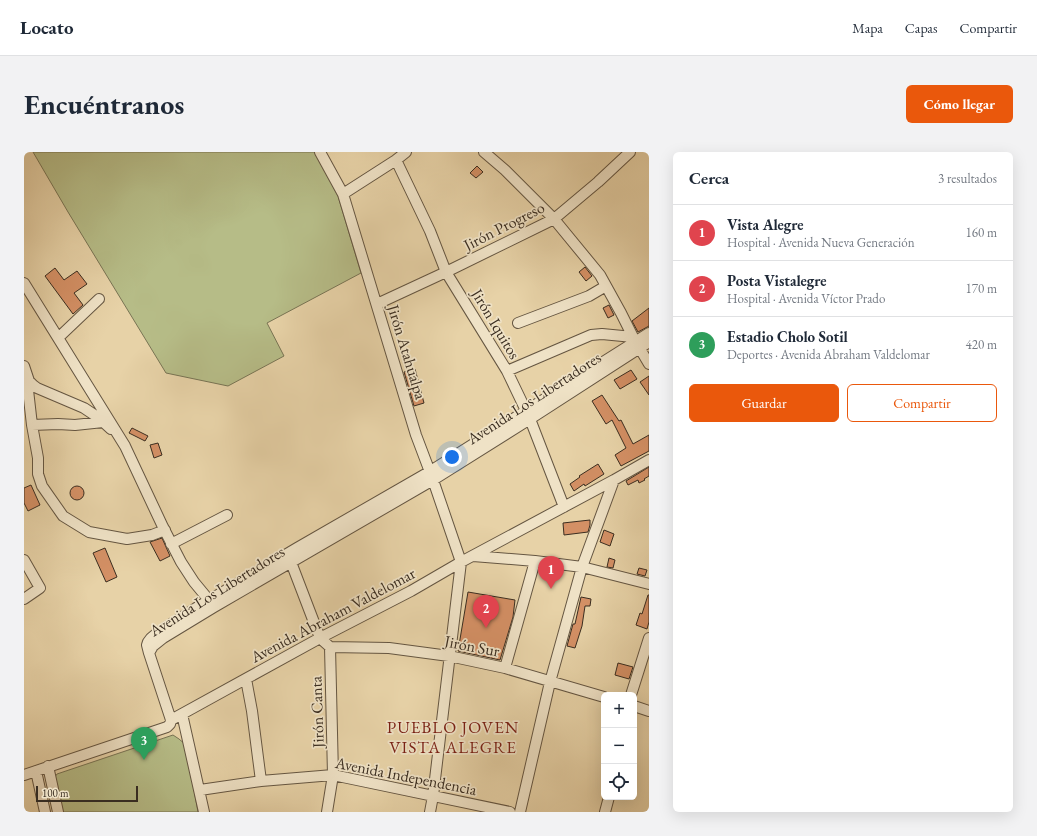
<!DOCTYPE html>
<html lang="es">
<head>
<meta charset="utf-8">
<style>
	body { margin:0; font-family:"EB Garamond",serif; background:#f2f2f3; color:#1f2937 }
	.controls { position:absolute; right:12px; bottom:12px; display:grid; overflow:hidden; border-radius:6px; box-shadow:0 4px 16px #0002 }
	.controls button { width:36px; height:36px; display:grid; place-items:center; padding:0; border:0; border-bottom:1px solid #e0e1e3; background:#fff; color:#1f2937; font:20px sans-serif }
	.scale { position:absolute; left:12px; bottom:10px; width:102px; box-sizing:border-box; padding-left:4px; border:2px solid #3a2d20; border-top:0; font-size:11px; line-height:14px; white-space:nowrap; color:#3a2d20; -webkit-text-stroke:3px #efe2c6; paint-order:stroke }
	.you { position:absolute; left:428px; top:305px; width:14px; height:14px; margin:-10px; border:3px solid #fff; border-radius:50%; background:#1a73e8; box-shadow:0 0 0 6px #1a73e833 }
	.badge { display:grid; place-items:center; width:26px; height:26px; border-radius:50%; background:#ea580c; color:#fff; font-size:13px; font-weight:700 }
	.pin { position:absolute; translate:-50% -33px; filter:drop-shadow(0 1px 2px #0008) }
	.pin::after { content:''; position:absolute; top:21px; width:14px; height:12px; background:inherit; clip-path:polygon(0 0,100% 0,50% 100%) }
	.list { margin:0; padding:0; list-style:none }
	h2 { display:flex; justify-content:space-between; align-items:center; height:52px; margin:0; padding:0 16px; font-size:17px }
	h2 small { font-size:13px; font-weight:400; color:#747a83 }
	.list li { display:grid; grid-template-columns:26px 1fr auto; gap:12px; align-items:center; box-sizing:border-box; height:56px; padding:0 16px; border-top:1px solid #e0e1e3 }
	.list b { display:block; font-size:15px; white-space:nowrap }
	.list p { margin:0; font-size:13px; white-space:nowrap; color:#747a83 }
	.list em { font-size:13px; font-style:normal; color:#747a83 }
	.actions { display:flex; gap:8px; padding:12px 16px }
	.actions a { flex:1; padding:9px 0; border:1px solid #ea580c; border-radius:6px; text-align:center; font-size:14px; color:#ea580c }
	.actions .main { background:#ea580c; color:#fff }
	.icon { flex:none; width:22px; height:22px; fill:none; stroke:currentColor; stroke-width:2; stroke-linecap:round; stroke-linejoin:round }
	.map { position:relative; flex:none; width:625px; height:660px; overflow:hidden; border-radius:6px }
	header { display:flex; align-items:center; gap:24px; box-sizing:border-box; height:56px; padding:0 20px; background:#fff; border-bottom:1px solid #e0e1e3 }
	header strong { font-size:19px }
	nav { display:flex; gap:22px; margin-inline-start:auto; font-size:14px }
	.intro { display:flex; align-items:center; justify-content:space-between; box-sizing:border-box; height:96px; padding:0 24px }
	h1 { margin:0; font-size:28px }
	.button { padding:10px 18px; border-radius:6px; background:#ea580c; color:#fff; font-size:14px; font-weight:700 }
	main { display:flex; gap:24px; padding:0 24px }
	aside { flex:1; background:#fff; border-radius:6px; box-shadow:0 4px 16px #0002 }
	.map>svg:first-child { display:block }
</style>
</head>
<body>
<header>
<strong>Locato</strong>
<nav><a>Mapa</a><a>Capas</a><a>Compartir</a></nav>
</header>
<div class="intro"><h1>Encuéntranos</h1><a class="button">Cómo llegar</a></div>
<main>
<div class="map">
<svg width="625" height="660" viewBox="0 0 625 660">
	<rect width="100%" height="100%" fill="#e7d2a7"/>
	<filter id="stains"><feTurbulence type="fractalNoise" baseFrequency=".005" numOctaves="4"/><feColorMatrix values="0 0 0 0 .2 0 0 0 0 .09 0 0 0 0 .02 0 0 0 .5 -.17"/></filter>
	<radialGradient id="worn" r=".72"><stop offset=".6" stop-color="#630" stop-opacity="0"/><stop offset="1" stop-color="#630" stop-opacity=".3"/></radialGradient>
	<path fill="#b6bc87" stroke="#787454" d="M9,0H291L314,44L337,121L243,171L260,204L204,234L142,221L44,60Z
		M149,583L155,587L162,593L174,660H38L30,626L33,622Z"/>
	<path fill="#d49065" stroke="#3a2d20" d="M453,14L459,20L452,26L446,21Z
		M561,115L568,124L562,129L555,120Z
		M31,116L40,128L53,119L63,132L50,141L59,153L49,162L21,124Z
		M585,153L590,163L584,166L579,156Z
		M625,156V174L614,180L608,169Z
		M391,217L400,251L390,254L380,220Z
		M607,218L613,227L596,237L590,228Z
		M625,224V243L616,230Z
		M578,243L595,269L597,268L609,292L625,283V299L597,314L591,303L602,296L588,268L582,272L568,249Z
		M108,276L124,284L121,289L105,281Z
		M134,291L138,303L130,306L126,293Z
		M574,312L580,322L561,334L560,332L550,339L546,332L556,325L555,324Z
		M625,315V324L620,327L621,328L615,331L614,328L604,333L602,329Z
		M7,333L16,353L4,359L0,351V336Z
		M46 341a7 7 0 1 1 14 0a7 7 0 1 1-14 0Z
		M566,368V373L564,380L540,383L539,371Z
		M580,378L590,382L586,394L576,390Z
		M138,386L146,404L136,409L126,390Z
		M81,396L93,425L82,430L69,401Z
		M585,406L591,408L589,416L583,415Z
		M615,416L623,418L621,424L613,422Z
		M444,440L491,448L489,465L476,508L434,499Z
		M624,443H625V470L623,477L612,473L616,461L618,462Z
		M557,445L567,447L566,454H561L558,474L551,496L543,494L549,472H551Z
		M594,511L609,515L605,527L591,523Z"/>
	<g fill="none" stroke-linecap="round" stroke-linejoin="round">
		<defs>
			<path id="minor" d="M296,0L319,42L392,283L409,328L437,410L409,644L406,660
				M460,0L481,18L530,67L576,123L597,161L609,185L625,212
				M372,8L406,79L422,120L483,219L506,267L540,355
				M319,42L372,8L382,0
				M0,131L101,294L139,375L157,410L170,430L189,453
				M353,152L422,120L530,67L574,30L606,0
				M494,171L565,144L582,134
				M34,186L75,147
				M0,214L5,229L4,238L8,273L14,306V322L18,334L39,364L65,380L103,387L128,383L141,378
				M483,219L567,183L578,182L609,185
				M5,229L9,233L13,236L60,256L75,266L87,277
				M8,273L34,272L51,273L79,270
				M147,392L203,363
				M449,404L511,409L558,415L625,432
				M265,405L296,486L306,495L309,623L303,660
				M0,408L16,436L0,447
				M306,495L365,496L425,504L481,516L580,545
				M125,501L129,494L139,486L190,455L409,328L506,267L625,190
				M481,516L511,409
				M222,527L228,559L237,629
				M607,543L625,486
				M610,554L625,559
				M158,562L180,660
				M147,568L125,501L123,493L124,490L127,486L133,481L172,456L273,396L405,320L625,181
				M24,614L34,660
				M12,619L21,660
				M0,623L143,575L146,572L147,568L296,486L387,439L437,410L590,328L625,308
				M176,638L237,629L309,623L486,660
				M496,660L526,530L558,415L590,328
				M581,660L585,645"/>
		</defs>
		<use href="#minor" stroke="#655642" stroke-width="12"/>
		<use href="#minor" stroke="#efe2c6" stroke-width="10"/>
	</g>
	<g text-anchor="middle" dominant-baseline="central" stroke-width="3.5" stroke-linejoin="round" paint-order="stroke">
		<g font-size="16" fill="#3a2d20" stroke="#efe2c6">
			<text transform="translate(480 74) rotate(-27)">Jirón Progreso</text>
			<text transform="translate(472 172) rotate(59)">Jirón Iquitos</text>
			<text transform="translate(383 200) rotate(73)">Jirón Atahualpa</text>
			<text transform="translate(510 246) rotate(-33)">Avenida Los Libertadores</text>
			<text transform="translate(193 439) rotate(-32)">Avenida Los Libertadores</text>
			<text transform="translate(309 463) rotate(-28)">Avenida Abraham Valdelomar</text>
			<text transform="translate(448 494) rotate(11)">Jirón Sur</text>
			<text transform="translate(293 560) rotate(-92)">Jirón Canta</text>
			<text transform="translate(382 624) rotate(11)">Avenida Independencia</text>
		</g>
		<g font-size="17" letter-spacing="1" fill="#7a1f14" stroke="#efe2c6">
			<text x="429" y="575">PUEBLO JOVEN<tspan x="429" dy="20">VISTA ALEGRE</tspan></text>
		</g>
	</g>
	<rect width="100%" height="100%" filter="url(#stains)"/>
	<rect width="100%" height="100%" fill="url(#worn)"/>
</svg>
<div class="controls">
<button>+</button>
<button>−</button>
<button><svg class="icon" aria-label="locate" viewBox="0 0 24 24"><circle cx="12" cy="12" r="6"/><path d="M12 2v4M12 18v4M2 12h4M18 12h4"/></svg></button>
</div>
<div class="scale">100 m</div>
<div class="you"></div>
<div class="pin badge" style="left:527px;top:437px;background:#e0444e">1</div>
<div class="pin badge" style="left:462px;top:476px;background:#e0444e">2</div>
<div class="pin badge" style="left:120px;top:608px;background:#2e9e5b">3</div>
</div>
<aside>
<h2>Cerca<small>3 resultados</small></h2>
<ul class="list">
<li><span class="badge" style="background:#e0444e">1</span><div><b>Vista Alegre</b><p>Hospital · Avenida Nueva Generación</p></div><em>160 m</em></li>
<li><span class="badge" style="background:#e0444e">2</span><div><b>Posta Vistalegre</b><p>Hospital · Avenida Víctor Prado</p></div><em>170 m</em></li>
<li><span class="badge" style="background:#2e9e5b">3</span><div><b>Estadio Cholo Sotil</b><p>Deportes · Avenida Abraham Valdelomar</p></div><em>420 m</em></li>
</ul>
<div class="actions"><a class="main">Guardar</a><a>Compartir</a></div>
</aside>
</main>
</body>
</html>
